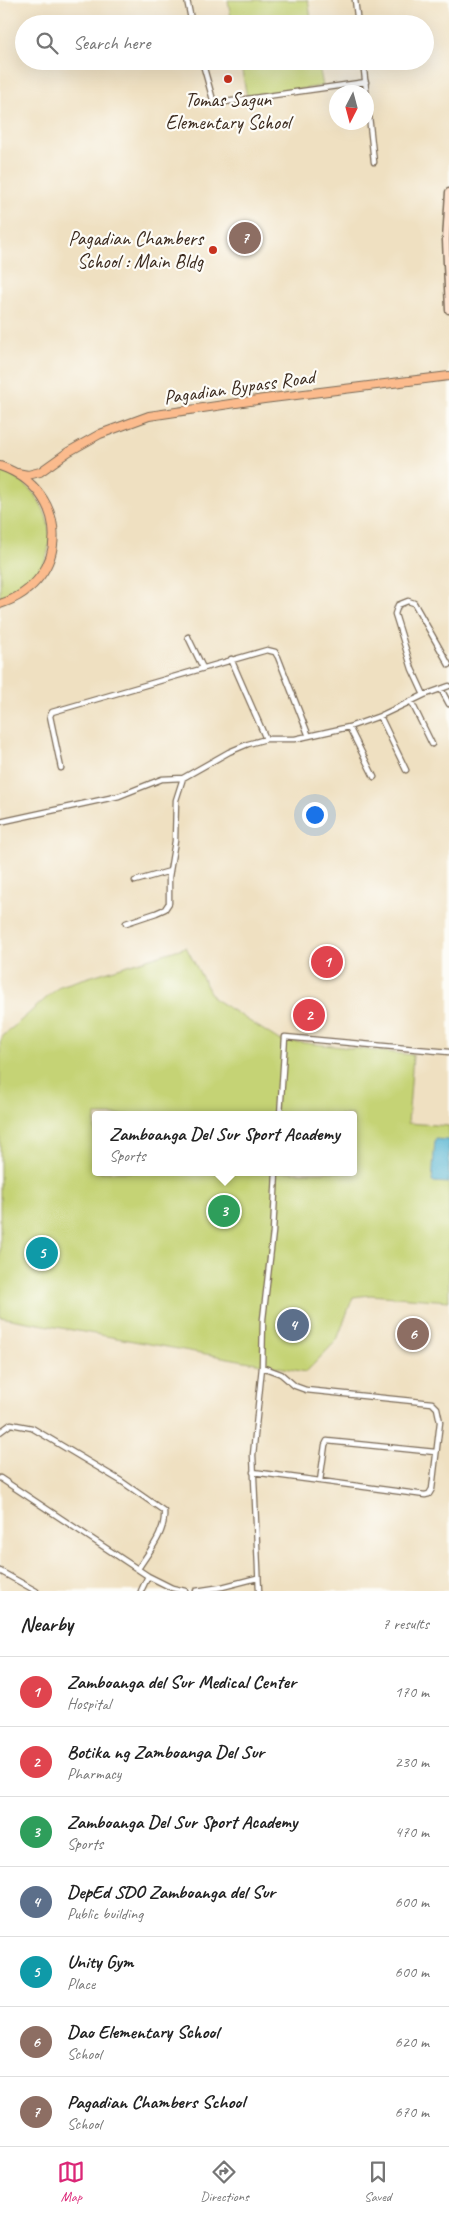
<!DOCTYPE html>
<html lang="en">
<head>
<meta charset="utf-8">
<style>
	body { margin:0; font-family:Caveat,sans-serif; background:#f6f6f6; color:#222 }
	.compass { position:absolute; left:329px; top:85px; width:45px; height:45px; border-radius:50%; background:#fff; box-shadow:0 5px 20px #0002; rotate:186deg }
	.you { position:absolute; left:314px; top:814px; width:18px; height:18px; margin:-12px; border:4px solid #fff; border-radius:50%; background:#1a73e8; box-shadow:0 0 0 8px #1a73e833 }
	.badge { display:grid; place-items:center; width:32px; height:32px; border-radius:50%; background:#db2777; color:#fff; font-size:16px; font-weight:700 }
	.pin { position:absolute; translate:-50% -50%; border:2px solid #fff; box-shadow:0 1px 5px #0006 }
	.popup { position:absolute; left:92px; top:1111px; width:265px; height:65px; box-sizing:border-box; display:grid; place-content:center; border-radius:5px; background:#fff; filter:drop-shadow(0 1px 4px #0005); font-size:16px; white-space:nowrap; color:#767676 }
	.popup b { font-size:19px; color:#222 }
	.popup::after { content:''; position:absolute; left:50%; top:100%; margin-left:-10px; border:10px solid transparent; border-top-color:#fff }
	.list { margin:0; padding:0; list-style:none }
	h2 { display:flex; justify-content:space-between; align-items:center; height:65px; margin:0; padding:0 20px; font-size:21px }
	h2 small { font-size:16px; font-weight:400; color:#767676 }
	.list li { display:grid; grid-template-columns:32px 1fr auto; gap:15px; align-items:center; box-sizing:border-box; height:70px; padding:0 20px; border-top:1px solid #e0e0e0 }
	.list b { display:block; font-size:19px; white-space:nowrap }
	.list p { margin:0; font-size:16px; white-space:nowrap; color:#767676 }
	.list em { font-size:16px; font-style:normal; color:#767676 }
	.icon { flex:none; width:28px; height:28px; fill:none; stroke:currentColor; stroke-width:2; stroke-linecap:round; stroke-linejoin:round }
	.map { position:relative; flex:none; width:449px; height:1591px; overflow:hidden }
	.search { position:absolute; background:#fff; box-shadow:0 5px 20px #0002; left:15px; right:15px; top:15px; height:55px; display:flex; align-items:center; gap:12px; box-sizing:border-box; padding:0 18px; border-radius:28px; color:#767676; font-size:19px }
	.sheet { height:555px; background:#fff }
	nav { display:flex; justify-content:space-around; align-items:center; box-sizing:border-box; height:70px; border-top:1px solid #e0e0e0; background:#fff; font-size:14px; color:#767676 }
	nav a { display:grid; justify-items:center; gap:2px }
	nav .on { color:#db2777 }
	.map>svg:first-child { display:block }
</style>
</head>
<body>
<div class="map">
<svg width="449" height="1591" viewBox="0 0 449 1591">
	<rect width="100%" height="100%" fill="#fdfcf7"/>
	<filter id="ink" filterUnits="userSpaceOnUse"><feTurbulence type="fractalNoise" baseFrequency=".02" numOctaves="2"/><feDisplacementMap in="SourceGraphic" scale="10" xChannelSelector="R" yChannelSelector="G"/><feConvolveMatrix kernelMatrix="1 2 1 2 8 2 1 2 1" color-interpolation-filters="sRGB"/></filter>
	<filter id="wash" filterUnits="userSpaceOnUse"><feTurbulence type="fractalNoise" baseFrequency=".0096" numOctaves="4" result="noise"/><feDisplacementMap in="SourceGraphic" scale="20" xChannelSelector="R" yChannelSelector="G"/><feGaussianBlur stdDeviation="1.12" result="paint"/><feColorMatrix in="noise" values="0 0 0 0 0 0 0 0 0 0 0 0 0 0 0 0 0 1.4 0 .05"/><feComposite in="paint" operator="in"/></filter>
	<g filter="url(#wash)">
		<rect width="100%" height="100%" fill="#efe0c1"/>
		<path fill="#c5d375" stroke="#807e4a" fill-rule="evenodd" d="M228,0H308L312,24H232Z
			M240,61H318L323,86L247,97Z
			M0,471C64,492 68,581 0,598Z
			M186,947L213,998L279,1040L413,1055L408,1123L449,1126V1301L370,1295L353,1297L337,1340L306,1372L0,1317V1042L3,1036L60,986ZM95,1115H353V1172H95Z"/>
		<path fill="#53b3d1" stroke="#476e78" d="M435,1139L449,1140V1183L432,1182Z"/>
	</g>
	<g filter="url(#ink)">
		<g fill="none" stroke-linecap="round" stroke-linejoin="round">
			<defs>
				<path id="street" d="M187,0L192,24
					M355,0L358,24
					M202,61L213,100L218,103L366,82
					M363,61L374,162
					M188,637L203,668
					M231,659L266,739
					M441,689L449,704
					M424,695L412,669L395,614L398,605L408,601L414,603L449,665
					M411,701L432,744
					M380,716L406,770
					M349,727L374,777
					M61,768L50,716L52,712L267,650L275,652L278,657L308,734
					M0,822L119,796L162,779L183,778L229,752L248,744L266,739H295L349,727L380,716L424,695L449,686
					M135,881L170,871
					M126,923L156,913L165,909L169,903V877L175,841L176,800L183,778
					M280,1115L285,1037L449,1052
					M0,1432L11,1424L32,1428L121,1481L164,1511C166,1533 149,1551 138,1569
					M253,1472L425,1495L429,1494L432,1489L440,1422L437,1408L432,1403L306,1390L295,1386L281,1374L262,1367
					M0,1478L148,1576L172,1588L185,1591
					M320,1481L325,1445L327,1441L435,1452
					M0,1571L36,1591
					M141,1591L148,1576
					M196,1591L222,1587L257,1578
					M259,1591L253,1455L262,1367L263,1319L273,1232L276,1172"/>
				<path id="secondary" d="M449,192L446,240L449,310"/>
				<path id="highway" d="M0,466C71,490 72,581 0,604
					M17,473L28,475L40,472L68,452L100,434L149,416L264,399L449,376"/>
			</defs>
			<use href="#street" stroke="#7a6a57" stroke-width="7"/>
			<use href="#secondary" stroke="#7a6a57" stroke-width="9"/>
			<use href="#highway" stroke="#7a6a57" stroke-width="10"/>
			<use href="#street" stroke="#fff" stroke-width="4.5"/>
			<use href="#secondary" stroke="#fde4d1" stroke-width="6"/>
			<use href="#highway" stroke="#fbbb8d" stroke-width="8"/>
		</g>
	</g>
	<g fill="#c8321e" stroke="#fdfcf7" stroke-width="2">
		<circle cx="228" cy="79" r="5"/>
		<circle cx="213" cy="250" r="5"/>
	</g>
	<g text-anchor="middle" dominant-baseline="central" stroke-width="4.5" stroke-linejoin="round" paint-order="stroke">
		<g font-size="20" fill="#3b2a1e" stroke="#fdfcf7">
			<text x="228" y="99">Tomas Sagun<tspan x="228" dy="23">Elementary School</tspan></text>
			<text x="203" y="238" text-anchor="end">Pagadian Chambers<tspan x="203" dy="23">School : Main Bldg</tspan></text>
		</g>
		<g font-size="20" fill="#3b2a1e" stroke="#fdfcf7">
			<text transform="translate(239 387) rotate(-8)">Pagadian Bypass Road</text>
		</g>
	</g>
</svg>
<svg class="compass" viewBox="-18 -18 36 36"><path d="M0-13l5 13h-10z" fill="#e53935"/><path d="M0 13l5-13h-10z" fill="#767676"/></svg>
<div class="you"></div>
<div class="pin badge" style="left:327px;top:962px;background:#e0444e">1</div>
<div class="pin badge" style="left:309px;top:1015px;background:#e0444e">2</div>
<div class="pin badge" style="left:224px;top:1211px;background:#2e9e5b">3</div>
<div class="popup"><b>Zamboanga Del Sur Sport Academy</b>Sports</div>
<div class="pin badge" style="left:293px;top:1325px;background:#5c6f8a">4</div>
<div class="pin badge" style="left:42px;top:1253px;background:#0f9aa8">5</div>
<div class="pin badge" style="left:413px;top:1334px;background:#8d6e63">6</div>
<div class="pin badge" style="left:245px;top:238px;background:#8d6e63">7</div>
<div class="search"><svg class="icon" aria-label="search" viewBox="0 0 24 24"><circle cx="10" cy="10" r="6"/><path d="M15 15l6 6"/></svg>Search here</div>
</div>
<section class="sheet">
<h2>Nearby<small>7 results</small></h2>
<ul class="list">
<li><span class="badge" style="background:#e0444e">1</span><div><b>Zamboanga del Sur Medical Center</b><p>Hospital</p></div><em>170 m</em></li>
<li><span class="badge" style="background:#e0444e">2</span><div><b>Botika ng Zamboanga Del Sur</b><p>Pharmacy</p></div><em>230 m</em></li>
<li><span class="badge" style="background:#2e9e5b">3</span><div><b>Zamboanga Del Sur Sport Academy</b><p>Sports</p></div><em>470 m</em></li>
<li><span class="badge" style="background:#5c6f8a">4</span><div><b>DepEd SDO Zamboanga del Sur</b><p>Public building</p></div><em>600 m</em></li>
<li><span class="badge" style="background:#0f9aa8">5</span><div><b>Unity Gym</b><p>Place</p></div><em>600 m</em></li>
<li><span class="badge" style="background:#8d6e63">6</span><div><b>Dao Elementary School</b><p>School</p></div><em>620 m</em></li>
<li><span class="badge" style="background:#8d6e63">7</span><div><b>Pagadian Chambers School</b><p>School</p></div><em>670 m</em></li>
</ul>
</section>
<nav>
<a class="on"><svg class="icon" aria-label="map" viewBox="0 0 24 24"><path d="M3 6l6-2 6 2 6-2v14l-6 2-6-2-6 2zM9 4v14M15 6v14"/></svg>Map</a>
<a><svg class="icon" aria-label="directions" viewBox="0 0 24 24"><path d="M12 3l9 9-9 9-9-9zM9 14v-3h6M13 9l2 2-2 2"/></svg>Directions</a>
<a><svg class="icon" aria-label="saved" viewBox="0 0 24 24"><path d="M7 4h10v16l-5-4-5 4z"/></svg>Saved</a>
</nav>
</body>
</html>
